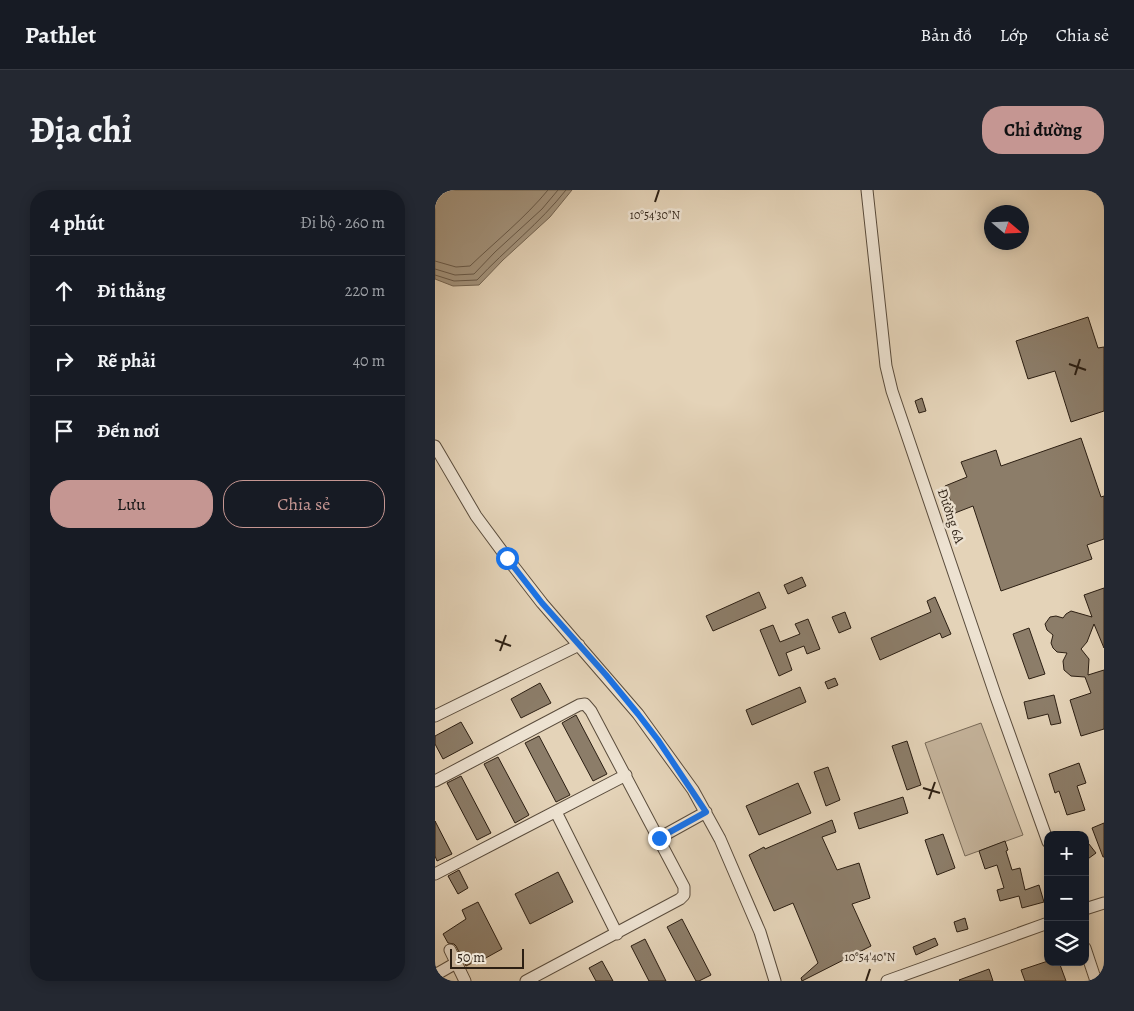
<!DOCTYPE html>
<html lang="vi">
<head>
<meta charset="utf-8">
<style>
	body { margin:0; font-family:Alegreya,serif; background:#242831; color:#f1f3f6 }
	.controls { position:absolute; right:15px; bottom:15px; display:grid; overflow:hidden; border-radius:10px; box-shadow:0 2px 12px #0003 }
	.controls button { width:45px; height:45px; display:grid; place-items:center; padding:0; border:0; border-bottom:1px solid #363941; background:#171b24; color:#f1f3f6; font:25px sans-serif }
	.compass { position:absolute; left:549px; top:15px; width:45px; height:45px; border-radius:50%; background:#171b24; box-shadow:0 2px 12px #0003; rotate:109deg }
	.scale { position:absolute; left:15px; bottom:12px; width:74px; box-sizing:border-box; padding-left:5px; border:2px solid #2c1f13; border-top:0; font-size:14px; line-height:18px; white-space:nowrap; color:#2c1f13; -webkit-text-stroke:4px #ede2d1; paint-order:stroke }
	.stop { position:absolute; width:15px; height:15px; margin:-11px; border:4px solid #1a73e8; border-radius:50%; background:#fff }
	.stop.end { background:#1a73e8; border-color:#fff; box-shadow:0 1px 5px #0008 }
	.list { margin:0; padding:0; list-style:none }
	h2 { display:flex; justify-content:space-between; align-items:center; height:65px; margin:0; padding:0 20px; font-size:21px }
	h2 small { font-size:16px; font-weight:400; color:#9ea1a6 }
	.list li { display:grid; grid-template-columns:32px 1fr auto; gap:15px; align-items:center; box-sizing:border-box; height:70px; padding:0 20px; border-top:1px solid #363941 }
	.list b { display:block; font-size:19px; white-space:nowrap }
	.list em { font-size:16px; font-style:normal; color:#9ea1a6 }
	.actions { display:flex; gap:10px; padding:15px 20px }
	.actions a { flex:1; padding:11px 0; border:1px solid #c59692; border-radius:20px; text-align:center; font-size:18px; color:#c59692 }
	.actions .main { background:#c59692; color:#111 }
	.icon { flex:none; width:28px; height:28px; fill:none; stroke:currentColor; stroke-width:2; stroke-linecap:round; stroke-linejoin:round }
	.map { position:relative; flex:none; width:669px; height:791px; overflow:hidden; border-radius:20px }
	header { display:flex; align-items:center; gap:30px; box-sizing:border-box; height:70px; padding:0 25px; background:#171b24; border-bottom:1px solid #363941 }
	header strong { font-size:24px }
	nav { display:flex; gap:28px; margin-inline-start:auto; font-size:18px }
	.intro { display:flex; align-items:center; justify-content:space-between; box-sizing:border-box; height:120px; padding:0 30px }
	h1 { margin:0; font-size:35px }
	.button { padding:12px 22px; border-radius:20px; background:#c59692; color:#111; font-size:18px; font-weight:700 }
	main { display:flex; gap:30px; padding:0 30px }
	aside { flex:1; background:#171b24; border-radius:20px; box-shadow:0 2px 12px #0003 }
	.map>svg:first-child { display:block }
</style>
</head>
<body>
<header>
<strong>Pathlet</strong>
<nav><a>Bản đồ</a><a>Lớp</a><a>Chia sẻ</a></nav>
</header>
<div class="intro"><h1>Địa chỉ</h1><a class="button">Chỉ đường</a></div>
<main>
<aside>
<h2>4 phút<small>Đi bộ · 260 m</small></h2>
<ul class="list">
<li><svg class="icon" aria-label="ahead" viewBox="0 0 24 24"><path d="M12 20V5M6 11l6-6 6 6"/></svg><div><b>Đi thẳng</b></div><em>220 m</em></li>
<li><svg class="icon" aria-label="right" viewBox="0 0 24 24"><path d="M7 20v-9h11M14 6l5 5-5 5"/></svg><div><b>Rẽ phải</b></div><em>40 m</em></li>
<li><svg class="icon" aria-label="arrive" viewBox="0 0 24 24"><path d="M6 21V4h12l-3 4 3 4H6"/></svg><div><b>Đến nơi</b></div></li>
</ul>
<div class="actions"><a class="main">Lưu</a><a>Chia sẻ</a></div>
</aside>
<div class="map">
<svg width="669" height="791" viewBox="0 0 669 791">
	<rect width="100%" height="100%" fill="#e4d3b8"/>
	<filter id="stains"><feTurbulence type="fractalNoise" baseFrequency=".004" numOctaves="4"/><feColorMatrix values="0 0 0 0 .2 0 0 0 0 .09 0 0 0 0 .02 0 0 0 .5 -.17"/></filter>
	<radialGradient id="worn" r=".72"><stop offset=".6" stop-color="#630" stop-opacity="0"/><stop offset="1" stop-color="#630" stop-opacity=".3"/></radialGradient>
	<path fill="#c5b49c" stroke="#786a58" d="M546,533L588,645L530,666L490,553Z"/>
	<path fill="#a59680" stroke="#756654" d="M8,0H137L115,27L68,70L44,95L18,96L0,89V7Z"/>
	<g fill="none" stroke-linecap="round" stroke-linejoin="round">
		<path stroke="#685a4a" stroke-width="1" d="M0,71L21,77L35,76C61,51 90,28 113,0
			M0,79L20,85L39,84L60,62L107,19L123,0
			M0,85L19,91L42,90C71,59 105,33 131,0"/>
	</g>
	<path fill="#8c7d69" stroke="#2c1f13" d="M653,127L663,158L669,157V221L636,232L620,181L593,189L581,151Z
		M487,208L491,221L484,223L480,211Z
		M646,248L666,307L669,306V349L652,355L657,369L566,401L538,316L520,323L510,296L532,287L526,272L561,260L566,276Z
		M367,387L371,396L353,404L349,395Z
		M669,398V458L659,434L652,452L646,459L654,469L653,485L669,480V539L646,546L635,510L656,503L650,487L636,486L629,480L628,471L632,463L622,462L618,458L616,453L618,445L612,440L610,434L615,427L621,426L628,428L631,424L636,421L657,427L649,405Z
		M324,402L331,418L278,441L271,426Z
		M500,407L516,444L507,448L505,443L445,470L436,448L496,422L492,411Z
		M410,422L416,438L404,443L397,427Z
		M373,429L385,459L372,464L369,456L351,463L357,480L344,486L325,440L338,435L345,452L365,444L360,434Z
		M594,438L610,484L594,489L578,444Z
		M400,488L403,495L393,499L390,492Z
		M105,493L116,513L86,528L76,509Z
		M365,497L371,512L317,535L311,520Z
		M619,505L626,533L616,535L613,524L593,529L589,512Z
		M141,525L172,584L158,591L127,533Z
		M26,532L38,553L8,569L0,554V546Z
		M104,546L135,605L121,612L90,553Z
		M472,551L486,595L472,600L457,556Z
		M63,567L94,625L80,633L49,574Z
		M644,573L651,593L642,596L650,620L632,625L624,601L620,603L614,584Z
		M393,577L405,610L391,616L379,582Z
		M26,586L56,643L42,650L12,593Z
		M363,593L376,623L324,645L311,616Z
		M468,607L473,623L424,639L419,623Z
		M397,630L401,642L387,647L402,680L424,673L435,708L417,714L436,756L367,791L366,788L383,773L358,713L339,721L314,665L329,657L330,659Z
		M0,631L17,664L2,671L0,666Z
		M669,633V667H668L657,638Z
		M508,644L520,678L502,685L490,650Z
		M650,649L661,663L650,671Z
		M570,651L573,660L571,661L577,680L585,678L590,700L604,695L609,712L587,718L584,706L565,711L562,700L569,698L562,675L550,679L544,661Z
		M24,680L33,698L23,704L13,686Z
		M123,682L138,712L95,734L80,704Z
		M43,712L67,759L40,774L39,772L31,776L21,756L19,754L13,753L8,744L31,729L27,720Z
		M530,728L533,739L522,742L519,732Z
		M247,729L276,785L264,791H261L232,737Z
		M500,748L503,755L481,765L478,757Z
		M210,749L231,791H214L196,756Z
		M167,771L178,791H161L154,778Z
		M613,771V772H624L631,791H590L586,780Z
		M554,779L558,791H525L524,790Z"/>
	<g fill="none" stroke-linecap="round" stroke-linejoin="round">
		<defs>
			<path id="minor" d="M432,0L451,176L457,201L561,507L613,652
				M0,256L41,326L72,368L107,413L203,524L258,600L285,649L325,742L340,791
				M0,526L144,455
				M0,591L144,515L150,514L156,521L249,697V705L245,709L91,791
				M121,622L182,744
				M224,648L271,622
				M0,684L191,585
				M650,719L669,713
				M650,758L661,791
				M15,760L30,791
				M0,785L21,773
				M452,791L613,733"/>
		</defs>
		<use href="#minor" stroke="#5a4c3c" stroke-width="13"/>
		<use href="#minor" stroke="#ede2d1" stroke-width="11"/>
	</g>
	<g fill="none" stroke-linecap="round" stroke-linejoin="round">
		<path stroke="#1a73e8" stroke-width="6" d="M72,368L107,413L171,485L203,524L223,550L271,622L224,648"/>
	</g>
	<path fill="none" stroke="#2c1f13" stroke-width="2" d="M220,12L224,0M634,174L651,180M640,185L645,169M60,450L76,456M65,461L71,445M488,598L505,603M494,609L500,592M431,791L435,779"/>
	<g text-anchor="middle" dominant-baseline="central" stroke-width="5" stroke-linejoin="round" paint-order="stroke">
		<g font-size="14" fill="#2c1f13" stroke="#ede2d1">
			<text transform="translate(516 326) rotate(71)">Đường 6A</text>
		</g>
	</g>
	<g font-size="12" text-anchor="middle" fill="#2c1f13" stroke="#ede2d1" stroke-width="5" stroke-linejoin="round" paint-order="stroke">
		<text x="220" y="29">10°54'30"N</text>
		<text x="435" y="771">10°54'40"N</text>
	</g>
	<rect width="100%" height="100%" filter="url(#stains)"/>
	<rect width="100%" height="100%" fill="url(#worn)"/>
</svg>
<div class="controls">
<button>+</button>
<button>−</button>
<button><svg class="icon" aria-label="layers" viewBox="0 0 24 24"><path d="M12 4l9 5-9 5-9-5zM3 14l9 5 9-5"/></svg></button>
</div>
<svg class="compass" viewBox="-18 -18 36 36"><path d="M0-13l5 13h-10z" fill="#e53935"/><path d="M0 13l5-13h-10z" fill="#9ea1a6"/></svg>
<div class="scale">50 m</div>
<div class="stop" style="left:72px;top:368px"></div>
<div class="stop end" style="left:224px;top:648px"></div>
</div>
</main>
</body>
</html>
